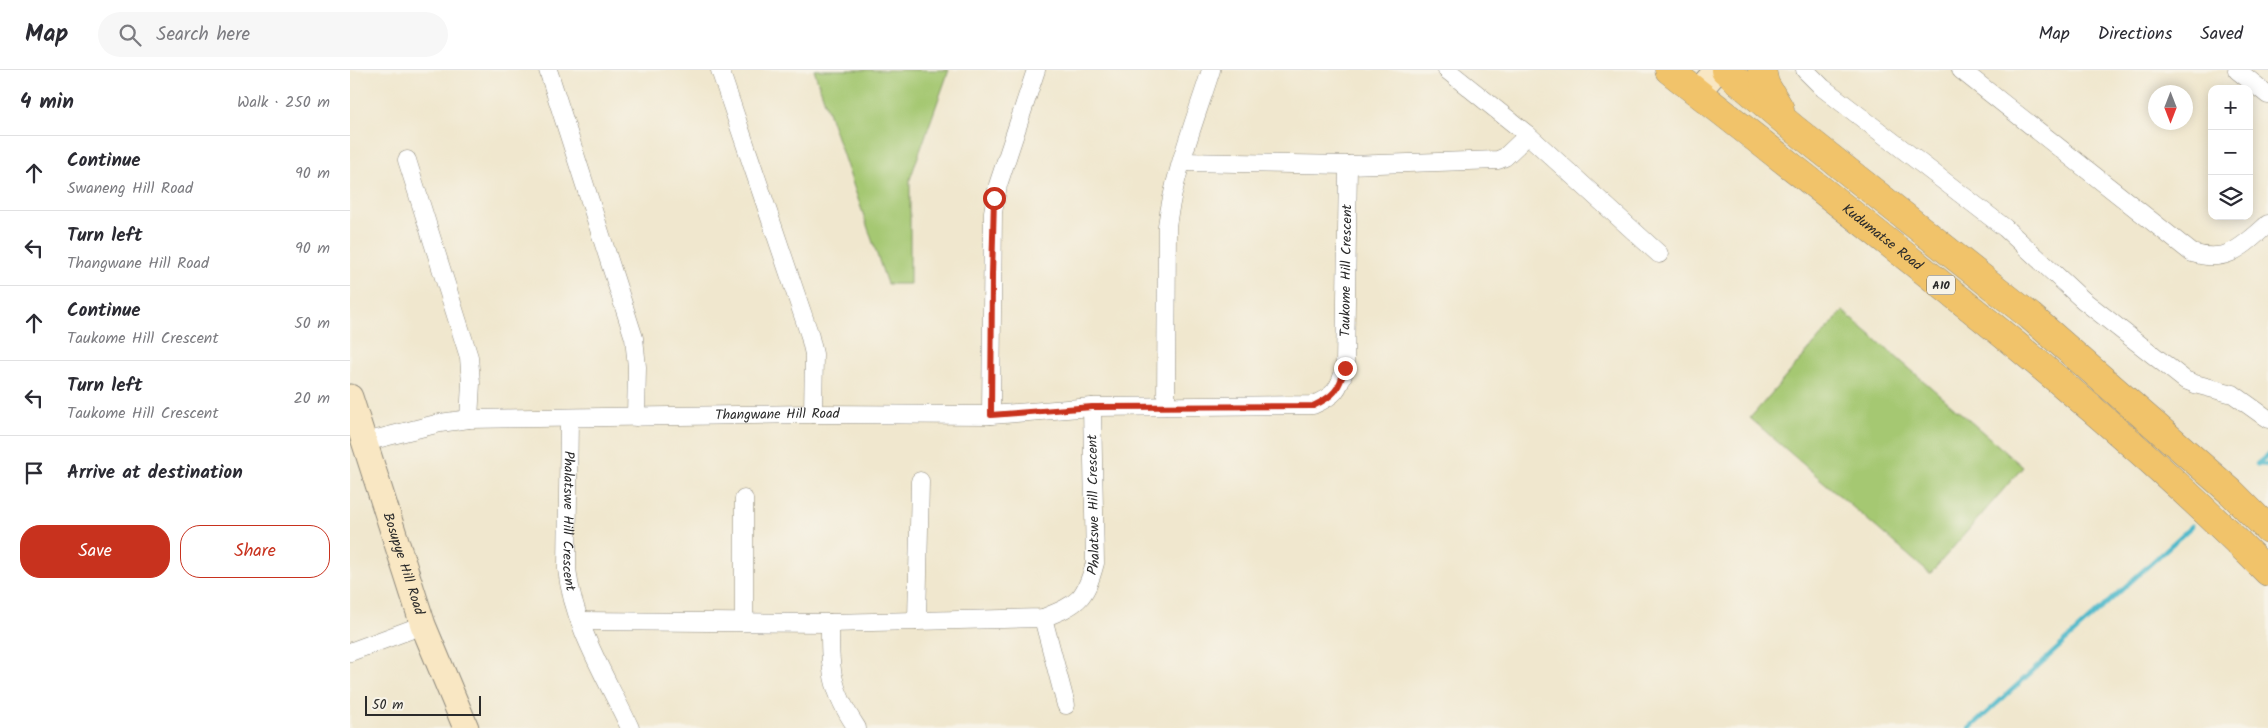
<!DOCTYPE html>
<html lang="en">
<head>
<meta charset="utf-8">
<style>
	body { margin:0; font-family:Kalam,sans-serif; background:#f7f7f7; color:#2b2b33 }
	.controls { position:absolute; right:15px; top:15px; display:grid; overflow:hidden; border-radius:10px; box-shadow:0 2px 12px #0003 }
	.controls button { width:45px; height:45px; display:grid; place-items:center; padding:0; border:0; border-bottom:1px solid #e1e1e2; background:#fff; color:#2b2b33; font:25px sans-serif }
	.compass { position:absolute; left:1798px; top:15px; width:45px; height:45px; border-radius:50%; background:#fff; box-shadow:0 2px 12px #0003; rotate:180deg }
	.scale { position:absolute; left:15px; bottom:12px; width:116px; box-sizing:border-box; padding-left:5px; border:2px solid #2b2b2b; border-top:0; font-size:14px; line-height:18px; white-space:nowrap; color:#2b2b2b; -webkit-text-stroke:4px #f7f3e8; paint-order:stroke }
	.stop { position:absolute; width:15px; height:15px; margin:-11px; border:4px solid #c8321e; border-radius:50%; background:#fff }
	.stop.end { background:#c8321e; border-color:#fff; box-shadow:0 1px 5px #0008 }
	.list { margin:0; padding:0; list-style:none }
	h2 { display:flex; justify-content:space-between; align-items:center; height:65px; margin:0; padding:0 20px; font-size:21px }
	h2 small { font-size:16px; font-weight:400; color:#7c7c81 }
	.list li { display:grid; grid-template-columns:32px 1fr auto; gap:15px; align-items:center; box-sizing:border-box; height:75px; padding:0 20px; border-top:1px solid #e1e1e2 }
	.list b { display:block; font-size:19px; white-space:nowrap }
	.list p { margin:0; font-size:16px; white-space:nowrap; color:#7c7c81 }
	.list em { font-size:16px; font-style:normal; color:#7c7c81 }
	.actions { display:flex; gap:10px; padding:15px 20px }
	.actions a { flex:1; padding:11px 0; border:1px solid #c8321e; border-radius:20px; text-align:center; font-size:18px; color:#c8321e }
	.actions .main { background:#c8321e; color:#fff }
	.icon { flex:none; width:28px; height:28px; fill:none; stroke:currentColor; stroke-width:2; stroke-linecap:round; stroke-linejoin:round }
	.map { position:relative; flex:none; width:1918px; height:658px; overflow:hidden }
	header { display:flex; align-items:center; gap:30px; box-sizing:border-box; height:70px; padding:0 25px; background:#fff; border-bottom:1px solid #e1e1e2 }
	header strong { font-size:24px }
	nav { display:flex; gap:28px; margin-inline-start:auto; font-size:18px }
	.search { width:350px; height:45px; background:#f7f7f7; display:flex; align-items:center; gap:12px; box-sizing:border-box; padding:0 18px; border-radius:28px; color:#7c7c81; font-size:19px }
	main { display:flex }
	aside { flex:1; background:#fff }
	.map>svg:first-child { display:block }
</style>
</head>
<body>
<header>
<strong>Map</strong>
<div class="search"><svg class="icon" aria-label="search" viewBox="0 0 24 24"><circle cx="10" cy="10" r="6"/><path d="M15 15l6 6"/></svg>Search here</div>
<nav><a>Map</a><a>Directions</a><a>Saved</a></nav>
</header>
<main>
<aside>
<h2>4 min<small>Walk · 250 m</small></h2>
<ul class="list">
<li><svg class="icon" aria-label="ahead" viewBox="0 0 24 24"><path d="M12 20V5M6 11l6-6 6 6"/></svg><div><b>Continue</b><p>Swaneng Hill Road</p></div><em>90 m</em></li>
<li><svg class="icon" aria-label="left" viewBox="0 0 24 24"><path d="M17 20v-9H6M10 6l-5 5 5 5"/></svg><div><b>Turn left</b><p>Thangwane Hill Road</p></div><em>90 m</em></li>
<li><svg class="icon" aria-label="ahead" viewBox="0 0 24 24"><path d="M12 20V5M6 11l6-6 6 6"/></svg><div><b>Continue</b><p>Taukome Hill Crescent</p></div><em>50 m</em></li>
<li><svg class="icon" aria-label="left" viewBox="0 0 24 24"><path d="M17 20v-9H6M10 6l-5 5 5 5"/></svg><div><b>Turn left</b><p>Taukome Hill Crescent</p></div><em>20 m</em></li>
<li><svg class="icon" aria-label="arrive" viewBox="0 0 24 24"><path d="M6 21V4h12l-3 4 3 4H6"/></svg><div><b>Arrive at destination</b></div></li>
</ul>
<div class="actions"><a class="main">Save</a><a>Share</a></div>
</aside>
<div class="map">
<svg width="1918" height="658" viewBox="0 0 1918 658">
	<rect width="100%" height="100%" fill="#f7f3e8"/>
	<filter id="ink" filterUnits="userSpaceOnUse"><feTurbulence type="fractalNoise" baseFrequency=".02" numOctaves="2"/><feDisplacementMap in="SourceGraphic" scale="10" xChannelSelector="R" yChannelSelector="G"/><feConvolveMatrix kernelMatrix="1 2 1 2 8 2 1 2 1" color-interpolation-filters="sRGB"/></filter>
	<filter id="wash" filterUnits="userSpaceOnUse"><feTurbulence type="fractalNoise" baseFrequency=".0096" numOctaves="4" result="noise"/><feDisplacementMap in="SourceGraphic" scale="20" xChannelSelector="R" yChannelSelector="G"/><feGaussianBlur stdDeviation="1.12" result="paint"/><feColorMatrix in="noise" values="0 0 0 0 0 0 0 0 0 0 0 0 0 0 0 0 0 1.4 0 .05"/><feComposite in="paint" operator="in"/></filter>
	<g filter="url(#wash)">
		<rect width="100%" height="100%" fill="#f0e7ce"/>
		<path fill="#a5c872" stroke="#687a4e" d="M464,0H599L560,109V214H537Z
			M1493,241L1673,397L1580,504L1400,348Z"/>
		<g fill="none" stroke-linecap="round" stroke-linejoin="round">
			<path stroke="#4eb9cb" stroke-width="4.5" d="M1907,394L1918,385
				M1907,394L1918,395
				M1620,658L1842,456"/>
		</g>
	</g>
	<g filter="url(#ink)">
		<g fill="none" stroke-linecap="round" stroke-linejoin="round">
			<defs>
				<g id="street">
					<path d="M198,0L284,268L287,297L286,347"/>
					<path d="M370,0L459,263L464,284L463,344"/>
					<path d="M1097,0L1178,65L1309,184"/>
					<path d="M1455,0L1473,18L1655,158L1733,230L1835,310L1845,314L1883,324L1918,349"/>
					<path d="M1611,0L1842,183C1877,194 1893,176 1918,154"/>
					<path d="M1887,0L1918,25"/>
					<path d="M57,90L119,287L121,313L119,349"/>
					<path d="M832,92L998,95L1148,90L1155,87L1178,65"/>
					<path d="M816,336L817,156C824,103 845,51 861,0"/>
					<path d="M641,345L643,142L648,115L686,0"/>
					<path id="s1" d="M219,349L217,499C223,555 256,607 280,658"/>
					<path id="s2" d="M15,372L90,353L119,349L463,344L641,345L742,337L963,335C984,326 989,320 995,298L998,95"/>
					<path d="M693,548L716,635"/>
					<path id="s3" d="M230,551L480,553L693,548C728,534 735,530 745,493L742,337"/>
					<path d="M394,551V429"/>
					<path d="M567,551L570,411"/>
					<path d="M480,553C480,598 480,619 507,658"/>
					<path d="M0,582L73,555"/>
				</g>
				<g id="secondary">
					<path d="M1347,23L1367,0"/>
					<path id="s4" d="M0,327L73,555L116,658"/>
				</g>
				<g id="primary">
					<path id="s5" d="M1319,0C1523,162 1734,317 1918,502"/>
					<path d="M1375,0L1442,57L1680,246L1881,422L1918,459"/>
					<path d="M1412,0L1415,14L1430,39"/>
				</g>
			</defs>
			<use href="#street" stroke="#8e897c" stroke-width="19"/>
			<use href="#secondary" stroke="#8e897c" stroke-width="27"/>
			<use href="#primary" stroke="#8e897c" stroke-width="29"/>
			<use href="#street" stroke="#fff" stroke-width="18"/>
			<use href="#secondary" stroke="#f9e7c3" stroke-width="25"/>
			<use href="#primary" stroke="#f1c36a" stroke-width="28"/>
		</g>
	</g>
	<g fill="none" stroke-linecap="round" stroke-linejoin="round" filter="url(#ink)">
		<path stroke="#c8321e" stroke-width="6" d="M644,128L642,206L641,345L742,337L963,336C984,326 989,320 995,298"/>
	</g>
	<g text-anchor="middle" dominant-baseline="central" stroke-width="4" stroke-linejoin="round" paint-order="stroke">
		<rect fill="#f7f3e8" stroke="#686764" stroke-width="1" x="1577" y="205.5" width="28" height="19" rx="4"/>
		<g font-size="12" font-weight="bold" fill="#2b2b2b">
			<text x="1591" y="215">A10</text>
		</g>
		<g font-size="14" fill="#2b2b2b" stroke="#f7f3e8">
			<text stroke="none"><textPath href="#s5" startOffset="271">Kudumatse Road</textPath></text>
			<text stroke="none"><textPath href="#s2" startOffset="1100">Taukome Hill Crescent</textPath></text>
			<text stroke="none"><textPath href="#s2" startOffset="415">Thangwane Hill Road</textPath></text>
			<text stroke="none"><textPath href="#s3" startOffset="602">Phalatswe Hill Crescent</textPath></text>
			<text stroke="none"><textPath href="#s1" startOffset="102">Phalatswe Hill Crescent</textPath></text>
			<text stroke="none"><textPath href="#s4" startOffset="175">Bosupye Hill Road</textPath></text>
		</g>
	</g>
</svg>
<div class="controls">
<button>+</button>
<button>−</button>
<button><svg class="icon" aria-label="layers" viewBox="0 0 24 24"><path d="M12 4l9 5-9 5-9-5zM3 14l9 5 9-5"/></svg></button>
</div>
<svg class="compass" viewBox="-18 -18 36 36"><path d="M0-13l5 13h-10z" fill="#e53935"/><path d="M0 13l5-13h-10z" fill="#7c7c81"/></svg>
<div class="scale">50 m</div>
<div class="stop" style="left:644px;top:128px"></div>
<div class="stop end" style="left:995px;top:298px"></div>
</div>
</main>
</body>
</html>
